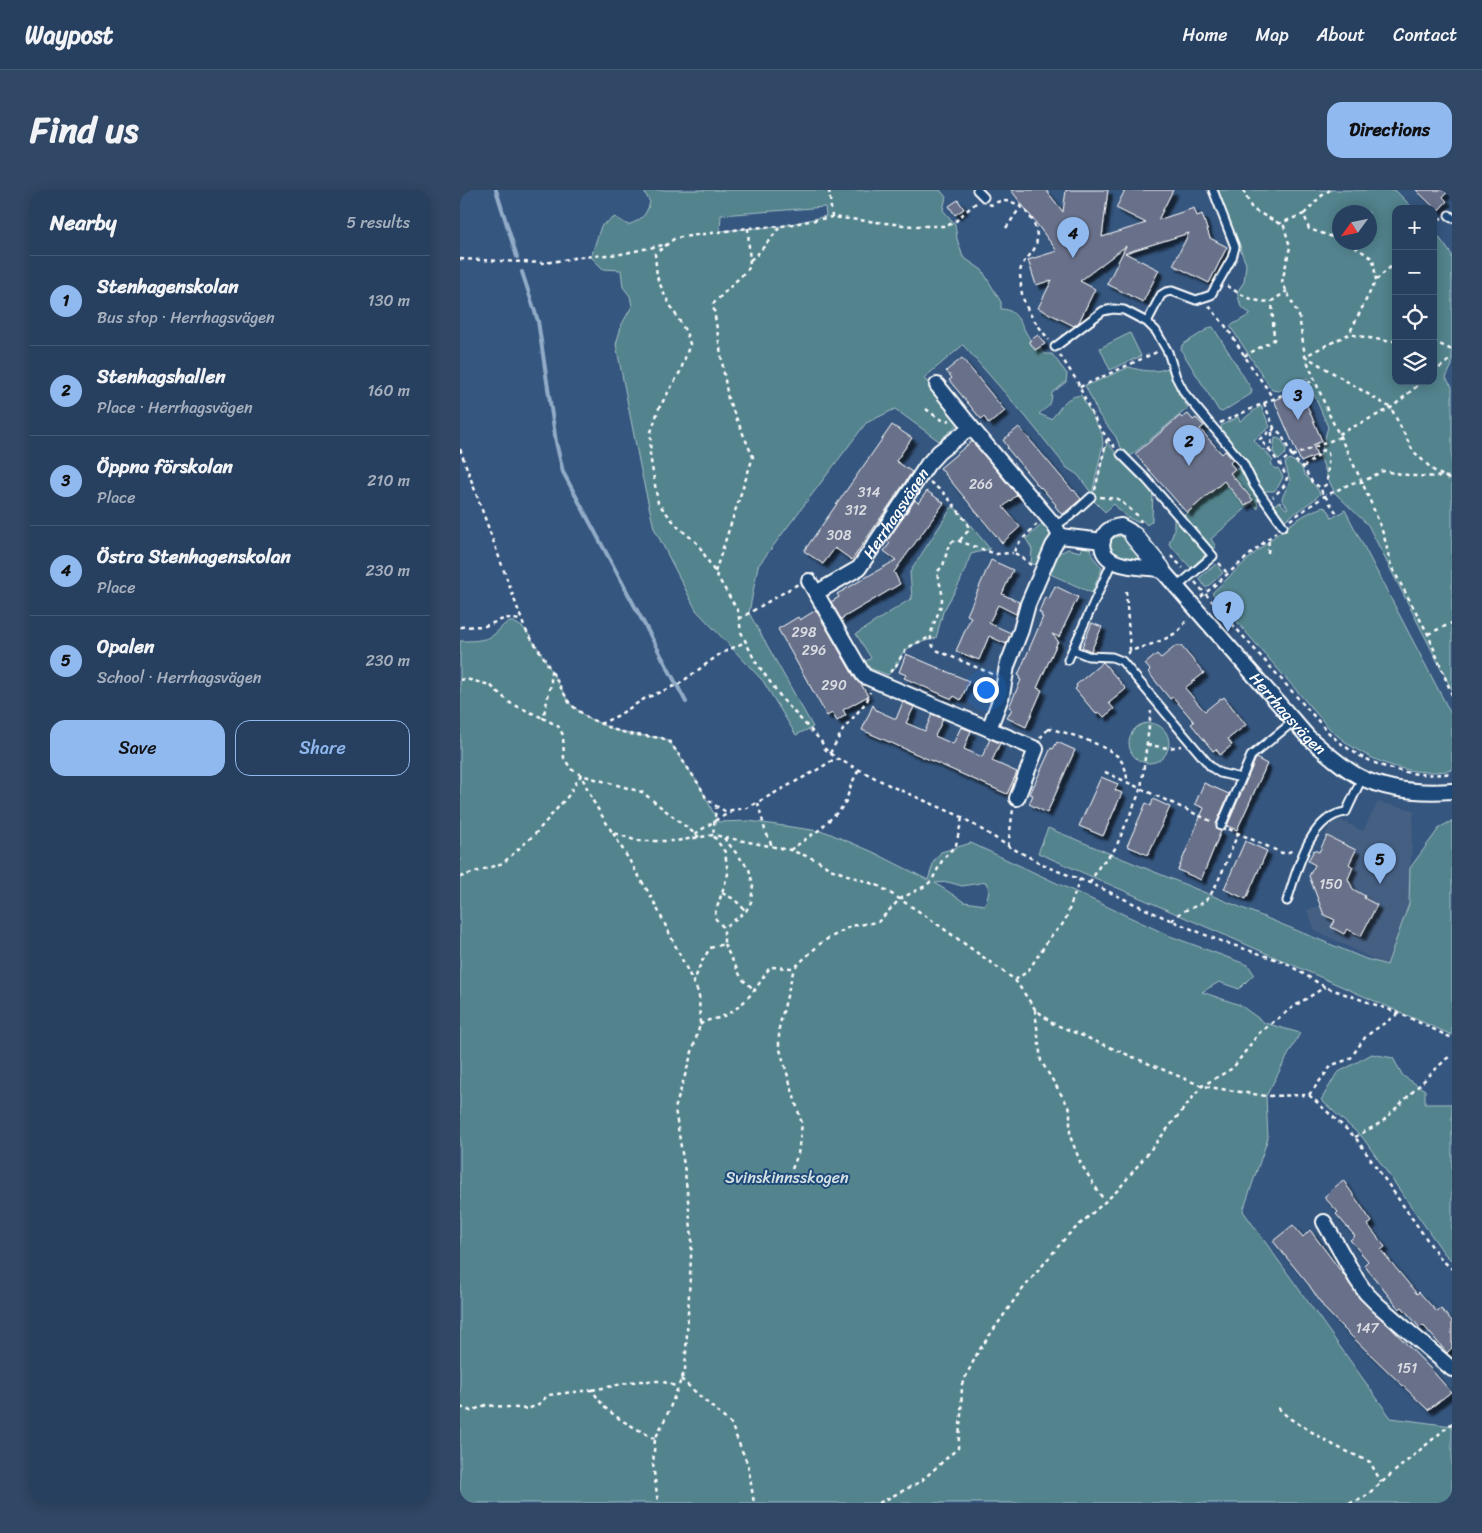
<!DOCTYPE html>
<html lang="en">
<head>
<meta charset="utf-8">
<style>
	body { margin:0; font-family:Sriracha,sans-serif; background:#304765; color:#f1f3f6 }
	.controls { position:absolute; right:15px; top:15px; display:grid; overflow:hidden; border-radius:10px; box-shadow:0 2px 12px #0003 }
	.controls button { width:45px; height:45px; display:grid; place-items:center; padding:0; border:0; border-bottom:1px solid #445974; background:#28405f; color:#f1f3f6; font:25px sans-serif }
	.compass { position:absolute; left:872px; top:15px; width:45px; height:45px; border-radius:50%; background:#28405f; box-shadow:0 2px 12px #0003; rotate:237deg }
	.you { position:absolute; left:525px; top:499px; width:18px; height:18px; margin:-12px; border:4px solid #fff; border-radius:50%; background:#1a73e8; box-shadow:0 0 0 8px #1a73e833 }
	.badge { display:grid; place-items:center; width:32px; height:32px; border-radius:50%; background:#90b9f0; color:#111; font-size:16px; font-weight:700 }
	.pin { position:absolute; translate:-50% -41px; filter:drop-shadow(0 1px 2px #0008) }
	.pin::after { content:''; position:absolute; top:26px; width:18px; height:15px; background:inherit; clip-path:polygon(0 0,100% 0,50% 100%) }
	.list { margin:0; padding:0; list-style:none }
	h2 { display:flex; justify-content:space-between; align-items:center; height:65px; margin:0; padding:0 20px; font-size:21px }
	h2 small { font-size:16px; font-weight:400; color:#a5afbd }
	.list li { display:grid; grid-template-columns:32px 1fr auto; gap:15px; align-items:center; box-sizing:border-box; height:90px; padding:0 20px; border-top:1px solid #445974 }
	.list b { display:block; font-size:19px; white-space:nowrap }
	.list p { margin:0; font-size:16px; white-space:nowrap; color:#a5afbd }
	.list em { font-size:16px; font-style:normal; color:#a5afbd }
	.actions { display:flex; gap:10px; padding:15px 20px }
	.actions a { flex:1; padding:11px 0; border:1px solid #90b9f0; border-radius:15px; text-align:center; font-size:18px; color:#90b9f0 }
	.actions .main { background:#90b9f0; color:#111 }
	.icon { flex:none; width:28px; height:28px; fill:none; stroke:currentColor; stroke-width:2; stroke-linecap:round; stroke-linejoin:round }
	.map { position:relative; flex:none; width:992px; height:1313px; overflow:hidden; border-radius:15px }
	header { display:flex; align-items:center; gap:30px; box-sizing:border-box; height:70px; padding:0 25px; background:#28405f; border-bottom:1px solid #445974 }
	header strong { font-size:24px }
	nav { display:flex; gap:28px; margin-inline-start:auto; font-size:18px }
	.intro { display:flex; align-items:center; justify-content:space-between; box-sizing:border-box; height:120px; padding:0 30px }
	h1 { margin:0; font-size:35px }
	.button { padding:12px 22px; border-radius:15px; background:#90b9f0; color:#111; font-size:18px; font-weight:700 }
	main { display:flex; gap:30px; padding:0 30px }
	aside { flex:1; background:#28405f; border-radius:15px; box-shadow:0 2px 12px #0003 }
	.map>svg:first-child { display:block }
</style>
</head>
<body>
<header>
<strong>Waypost</strong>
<nav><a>Home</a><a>Map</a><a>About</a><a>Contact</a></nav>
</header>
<div class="intro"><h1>Find us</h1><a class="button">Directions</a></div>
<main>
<aside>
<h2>Nearby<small>5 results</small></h2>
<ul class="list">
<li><span class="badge">1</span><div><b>Stenhagenskolan</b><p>Bus stop · Herrhagsvägen</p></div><em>130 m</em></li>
<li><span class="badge">2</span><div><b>Stenhagshallen</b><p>Place · Herrhagsvägen</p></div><em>160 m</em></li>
<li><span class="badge">3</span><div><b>Öppna förskolan</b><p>Place</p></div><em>210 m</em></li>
<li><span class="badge">4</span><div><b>Östra Stenhagenskolan</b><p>Place</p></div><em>230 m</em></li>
<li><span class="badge">5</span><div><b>Opalen</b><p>School · Herrhagsvägen</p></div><em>230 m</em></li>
</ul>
<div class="actions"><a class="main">Save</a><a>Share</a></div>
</aside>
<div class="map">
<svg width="992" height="1313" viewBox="0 0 992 1313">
	<defs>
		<filter id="shadow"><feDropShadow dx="4.5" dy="4.5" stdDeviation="1" flood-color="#0009"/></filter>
	</defs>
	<rect width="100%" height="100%" fill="#35567f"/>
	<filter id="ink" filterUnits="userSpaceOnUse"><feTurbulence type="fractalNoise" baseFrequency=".02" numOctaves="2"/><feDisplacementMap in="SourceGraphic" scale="10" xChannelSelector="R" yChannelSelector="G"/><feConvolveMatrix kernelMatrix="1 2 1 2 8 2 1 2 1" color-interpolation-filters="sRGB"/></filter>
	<g filter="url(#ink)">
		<path fill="#455e82" d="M918,612L954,620L944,785L855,740L847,720L860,715L864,725L874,730L872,736L884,744L887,739L901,746L917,715L904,708L905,706L893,699L888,689L893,677L889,674L896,660L865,645L874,627L903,641Z"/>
		<path fill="#52838d" stroke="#a8c1c6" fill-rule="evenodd" d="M183,0H480L486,7L483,20L495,34L497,49L503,67L522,80L541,112V119C560,119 562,141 573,153C576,157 581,159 585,164H592L607,184L606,192L592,203C591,219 588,215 579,224L591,229C603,217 602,208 621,205L642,244L643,254L632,304L618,285L607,278L566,227L503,155L464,188L498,234L479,251L435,219L406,233L298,376L289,423L353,537L336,545L303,491L236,420L194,338L181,281L156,154L162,134L172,116L170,106L163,97L161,80L143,79L131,67L141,36L155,27L168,35C181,30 186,26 190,12ZM365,17L366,26L322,36L260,41L261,25Z
			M757,0H935L954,19H936V191H973V39L992,65V175L986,188L992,197V500L908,335L875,303L869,291L860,266L868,237L847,188L819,201L812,200L770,136L791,124L781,117L777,102L784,92L786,74ZM879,22H909V52H879Z
			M751,137H753L792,200L791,204L762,222L759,221L721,160L722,155Z
			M670,143L681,166L650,180L640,158Z
			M669,177C682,181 695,183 708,178L718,203L728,218L669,267L659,255L656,247L639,225L625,195L633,193Z
			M801,216L810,237L794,250L802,260L804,259L813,271L811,273L815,279L818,278L823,287L818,297L814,301H803L784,268L762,243L761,237L762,235L778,227L780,231C788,227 793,220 801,216Z
			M815,248C823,248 826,256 826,263L819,270L813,262Z
			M647,252L663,272L687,294L693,302L692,331L687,335L682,330L677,332L665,326L654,314L645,322L632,309Z
			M830,269L841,276L844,284L857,298L860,304L855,309L825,330L814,318L815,314L820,312L826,319L828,318L822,310V308L830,291L825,273Z
			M778,278H781L797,309L798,319L792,313L751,349L756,357L753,360L724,326Z
			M492,317L498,320L530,359L511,364L500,392L483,422L476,448L452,455L442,464L437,476L428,485C419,481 409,479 402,474L411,468L396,444L452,408L450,382Z
			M864,317L869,321L872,328L885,320L992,526V580C948,589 900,568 869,538L752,403C777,380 832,324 864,317Z
			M714,326L747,363L731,378L709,354L714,341Z
			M584,332L591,342V347L579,377L571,373L572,359L566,349Z
			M661,346L684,371V372H666L648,360L649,351L656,347Z
			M623,354L629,355L633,367L642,378L632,403L588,383L599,361L602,362L608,359L621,362Z
			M756,374L763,383L746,398L739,388Z
			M48,432H54L65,439L83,466L110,514L128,528L155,540L170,544L202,548L210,552L240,596L258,632L289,631L366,642L413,662L468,690L474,671L481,662L511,653L710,746L788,775L794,784L779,799L759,792L742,802L780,815L805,833L840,843L806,906L808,948L783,1021L931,1228L992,1236V1313H0V451C10,451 24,451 32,446C38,442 41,436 48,432ZM488,692L502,696L526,692L529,701L525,715L504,712L475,693Z
			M669 553a20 20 0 1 1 40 0a20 20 0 1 1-40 0Z
			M992,631V845L578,663L588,638L906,769L927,775L949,714L950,678L980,637Z
			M912,864L933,868L943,886L965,900V914H992V1071L984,1063L903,948L861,910L877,883Z"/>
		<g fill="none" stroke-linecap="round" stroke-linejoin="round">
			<path stroke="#92acc8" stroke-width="4" d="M36,0L57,67
				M62,82L78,131L96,252L103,282L226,512"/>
		</g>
		<path fill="#69718a" stroke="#fff" filter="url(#shadow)" d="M551,0H586L603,22L606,0H648L642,47L686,33L656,18L665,0H713L698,30L734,18L737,26L742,24L750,48L767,57L749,93L713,75L729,43L665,63L699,80L683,112L647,94L666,56L620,91L635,99L619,132L614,136L578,118L592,90L576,95L568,70L597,61Z
			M956,0H989L983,7L987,11L978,21Z
			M498,10L504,19L495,25L489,16Z
			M578,145L585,154L575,160L569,151Z
			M502,168L545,221L529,234L524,227L521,229L489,190L492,188L486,181Z
			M840,199L862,251L853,255L857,265L841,272L814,210Z
			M728,224L733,230L736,228L744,236L740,239L762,264L765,261L773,270L770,273L775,279L770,283L793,310L785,316L764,291L727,323L675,264L720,226L722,228Z
			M432,235L452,248L436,271L452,282L392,370L375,358L363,374L344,361Z
			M559,237L613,301L614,300L621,309L602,325L595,316L596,315L581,297L580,298L547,258L548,257L543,250Z
			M512,251L557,305L543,317L560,337L542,353L480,278Z
			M467,301L484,313L434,382L440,394L381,429L371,412L379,407L377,404L436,370L424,361L430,353L427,351L455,310L458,313Z
			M531,370L553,380L542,404L559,412L556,424L538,415L529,433L551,443L546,454L529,446L519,470L496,461L511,427L507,425Z
			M595,396L618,407L599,447L592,444L598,451L577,498L582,500L566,537L547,528L552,519L549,517L561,490L559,489L560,486L558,485L583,427L581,426L582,424L579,422L585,407L589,409Z
			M356,420L396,490L401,494L408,506L383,520L386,525L377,531L372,523L367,526L318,439L338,427L340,430Z
			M632,433L642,437L631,461L622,457Z
			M717,455L719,457L721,456L744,483L725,498L740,516L745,521L761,508L762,509L764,507L786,535L768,549L772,555L760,565L756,559L753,561L731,534L734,532L713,507L710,509L688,482L690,480L685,474L697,464L701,468Z
			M446,464L509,491L501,510L494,506L492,509L444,488L446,485L439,482Z
			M643,472L666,499L649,513L654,519L644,527L639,522L636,524L615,499L617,497L616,495Z
			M443,512L454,517L446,533L465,541L472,524L483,529L475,546L493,554L501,537L511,541L504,559L522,567L530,549L540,553L532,571L557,582L547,604L402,540L413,515L416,520L436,529Z
			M597,552L615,560L587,623L569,614L573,605L570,604L591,558L593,559Z
			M796,568L807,574L777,640L767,636Z
			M641,587L658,594L655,600L662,603L643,646L619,636Z
			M744,593L769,604L756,634L757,640L761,641L741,690L718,680L744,618L735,614Z
			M693,609L710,617L688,665L667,656L686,613L691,616Z
			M867,646L896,660L889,674L893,677L888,689L893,699L905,706L904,708L917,715L901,746L887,739L884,744L871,737L875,730L864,725L849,686L855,675L848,671L854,660L859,662Z
			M785,651L807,661L786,709L764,699Z
			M883,990L912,1032L908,1035L925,1057L921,1060L957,1104L959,1102L977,1122L981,1119L992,1131V1158L987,1163L963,1135L960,1138L942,1117L939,1119L904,1075L908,1071L890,1050L895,1046L876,1024L878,1022L864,1007Z
			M833,1035L843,1047L850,1040L883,1084L900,1109L931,1138L970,1178L991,1202L968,1220L884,1139L865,1119L849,1095L813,1051Z"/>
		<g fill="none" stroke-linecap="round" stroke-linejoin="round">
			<defs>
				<path id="service" d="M517,0L524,7
					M989,25L992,28
					M687,132L696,141L708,162L716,187L725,204L783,273L794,295L823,336
					M595,157L643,121L653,119L664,120L687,132L701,105L706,102L712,101L736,110L751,105L772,68L775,57L753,0
					M661,264L686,289L753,366L717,397
					M595,336L610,326L631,307
					M613,460L628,466L652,467L662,471L751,577L760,583L781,588
					M608,470L652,372
					M761,636L791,566L834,531
					M827,711C837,681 849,626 886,622L902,588"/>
				<g id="minor">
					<path d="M477,195L511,237"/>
					<path id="s1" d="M600,346L593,356L568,414L561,440L547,476L542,505L529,539L404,486L356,403L399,378L468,274L479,262L511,237L595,336L600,346L643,351"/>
					<path id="s2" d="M674,346L670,341L661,336C653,337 645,340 643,349C636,379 682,377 701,379L848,547C864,561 881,577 900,587C928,601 962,603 992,601"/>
					<path d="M349,391L356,403"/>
					<path d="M529,539L576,559L557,608"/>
					<path d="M864,1032L897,1090L906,1103L918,1115L992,1179"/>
				</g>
				<path id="tertiary" d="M674,346L701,379"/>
			</defs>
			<use href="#service" stroke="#fff" stroke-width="11"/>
			<use href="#minor" stroke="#fff" stroke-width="18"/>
			<use href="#tertiary" stroke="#fff" stroke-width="21"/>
			<path stroke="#fff" stroke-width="2.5" stroke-dasharray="4 4" stroke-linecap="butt" d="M369,0L372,27
				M783,0L792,19L824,36L830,57L822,92L839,126L845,166L868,222L902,292L914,320L924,346L931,376L968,444L992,505
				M516,13L504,23L496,31L487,36H452L372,27L322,36L288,38L215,48L195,64L197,87L205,106L226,142L230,154L220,182L199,218L191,242L190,265L198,313L218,337L238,354L278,421L281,442L295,471L323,510L361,551L365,559L376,568L433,597L500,626L548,656L592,679L630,693L694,723L755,749L824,772L865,797L939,823L992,848
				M529,14L531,15C553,1 577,26 577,48C576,65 564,67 561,78C559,83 561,92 561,97C563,119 577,134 589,150
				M844,24L860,7L870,0
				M973,32L982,28
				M818,34L844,24L849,39L879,49
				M546,38L562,15
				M888,52L913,69L916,90L889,144
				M0,69L85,73L120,67L161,64L203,55
				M290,70L296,66L321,36
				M916,90L936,72
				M767,96C781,104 794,114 812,111
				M749,116L767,138L791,176L806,197L813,209
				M936,151H926L889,144L845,166L931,218L953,261L973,280L992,291
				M973,151L992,160
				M600,165L617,191L628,216L639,237L656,259
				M784,166L814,150L812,111L827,101
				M973,183L992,168
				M620,197L699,161
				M804,213L814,238L821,244L831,264L820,274L827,288L824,296L813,307
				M466,219C473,224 482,233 490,230
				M760,233L855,190
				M812,242V249L809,260L800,249L809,242H812L814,238
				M879,244L931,218L963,191
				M0,259L65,439L83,466L91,481V494L83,528L98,536L103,545L104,568L111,579L121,585L133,611L152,642L177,651H216L253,645L330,660L357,670L370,679L419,696L463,724L555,790L575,819L592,833L742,896L806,906L849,905L895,947L980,1068L992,1079
				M809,260L820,274
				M831,264L836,271L843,277L852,292L861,298L863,307
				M832,266L880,247
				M843,277L857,267L861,261L864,260C865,261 867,262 868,263C869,265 867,290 867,294L861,298
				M470,292L486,305L508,334V341L500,350
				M635,300L647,249
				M865,306L878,325
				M640,307L658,309L677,325L681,332
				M830,330L863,307L892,293L902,292L923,281L954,286L992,287
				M808,363L809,347
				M711,366L723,378
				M759,373L767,383
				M571,375L559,365L553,363L559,353L577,334
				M255,382L293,267L268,209L253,114L290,77L288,38
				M735,392L868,542C899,573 948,590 992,583
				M666,401L670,461
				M741,407L816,342
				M279,429L338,394
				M0,437L25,436L46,428L61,430
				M968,444L992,433
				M668,464L670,461C685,456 724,447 726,428
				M92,482L110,514L128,528L155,540L170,544L202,548L210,552L240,596L246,608L256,616L265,621L287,618L357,580L376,568
				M430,482C436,477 438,472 442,465C448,455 460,452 470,447
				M532,484L476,460C462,446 481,425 482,409C483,399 478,391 477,382L483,376L489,354L496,350L536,364L553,363
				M0,490L6,489L30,495L50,513L83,528
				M140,534L157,526L184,509L219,494L260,464L285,452
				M588,539C602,540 652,557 660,569C665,576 667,583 667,591
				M580,548L591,536
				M687,555L709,558L721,556
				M370,563L383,540L407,511L410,502
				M645,582L753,632
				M298,613L305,640L312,656
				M769,639L822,663L829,662L835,659
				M153,643L193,710L239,804L240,835L215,919L225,982L232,1048L225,1180L207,1225L195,1249L193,1274L198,1313
				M235,644L256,630L271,622
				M264,648L289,679L293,695L291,712L286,721L264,738
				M548,656L553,619
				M330,660L359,640L380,620L386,611L391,595L399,579
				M0,687L43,673L75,644L108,606L121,585L182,602L239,647
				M630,693L640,675L652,663L656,657L681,599L691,521
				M262,703L274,709L286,721
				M712,731C720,718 738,719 748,708C757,698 772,658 778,643
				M264,754L282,789L296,801
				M555,790L568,781L591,746L602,735L606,728L620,689
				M233,794L241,773L250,758L264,754V738L254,727L268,684L265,662L253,645L256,618
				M575,820L581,871L610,919V946L621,974L645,1012
				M240,835C246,829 254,830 261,827C284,818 298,796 310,777L334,778L362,752L391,736L418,732L440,709L467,695L472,690L483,669L496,655L502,628
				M849,905L872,875L890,869L906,846L939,823
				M895,947L922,932L986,869L992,865
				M332,979L338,964L342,934L319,856V838L334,778
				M221,1189L271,1234L288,1275L294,1313
				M132,1200L178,1191H201L218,1197
				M0,1217L11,1221L26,1215L68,1219L79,1214L88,1205L132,1200L144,1217L161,1230L195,1249
				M818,1218L829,1228L875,1256L910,1272L921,1292
				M419,1313L460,1292L498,1258L501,1225L502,1194L518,1162L557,1106L607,1046L658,1000L742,896L773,878L799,843L833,817L865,797
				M889,1313L902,1309L992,1233"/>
			<use href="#service" stroke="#1f4a7a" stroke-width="7"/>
			<use href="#minor" stroke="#1f4a7a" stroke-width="14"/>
			<use href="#tertiary" stroke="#1f4a7a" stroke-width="18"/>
		</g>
	</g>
	<g text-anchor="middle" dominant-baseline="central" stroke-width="4" stroke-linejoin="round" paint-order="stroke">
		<g font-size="14" fill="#dadce2">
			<text x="521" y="294">266</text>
			<text x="409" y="302">314</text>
			<text x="396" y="320">312</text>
			<text x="379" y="345">308</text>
			<text x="344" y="442">298</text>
			<text x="354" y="460">296</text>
			<text x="374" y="495">290</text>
			<text x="871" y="694">150</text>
			<text x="907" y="1138">147</text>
			<text x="947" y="1178">151</text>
		</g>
		<g font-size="16" fill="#fff" stroke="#1f4a7a">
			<text stroke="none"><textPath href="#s1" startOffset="554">Herrhagsvägen</textPath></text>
			<text stroke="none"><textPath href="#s2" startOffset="308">Herrhagsvägen</textPath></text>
		</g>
		<g font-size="16" fill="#d4e0e2" stroke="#1f4a7a">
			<text x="327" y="987">Svinskinnsskogen</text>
		</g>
	</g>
</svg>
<div class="controls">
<button>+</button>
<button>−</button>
<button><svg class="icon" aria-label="locate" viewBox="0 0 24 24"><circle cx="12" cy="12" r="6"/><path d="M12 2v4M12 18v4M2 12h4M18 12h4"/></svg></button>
<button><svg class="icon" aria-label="layers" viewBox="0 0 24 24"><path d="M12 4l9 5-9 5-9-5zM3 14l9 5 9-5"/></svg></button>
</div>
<svg class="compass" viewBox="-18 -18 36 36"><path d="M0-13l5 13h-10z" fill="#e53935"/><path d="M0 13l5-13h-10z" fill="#a5afbd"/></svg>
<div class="you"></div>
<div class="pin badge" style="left:768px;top:442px">1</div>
<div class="pin badge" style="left:729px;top:276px">2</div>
<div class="pin badge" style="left:838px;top:230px">3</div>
<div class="pin badge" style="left:613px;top:68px">4</div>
<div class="pin badge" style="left:920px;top:694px">5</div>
</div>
</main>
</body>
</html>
